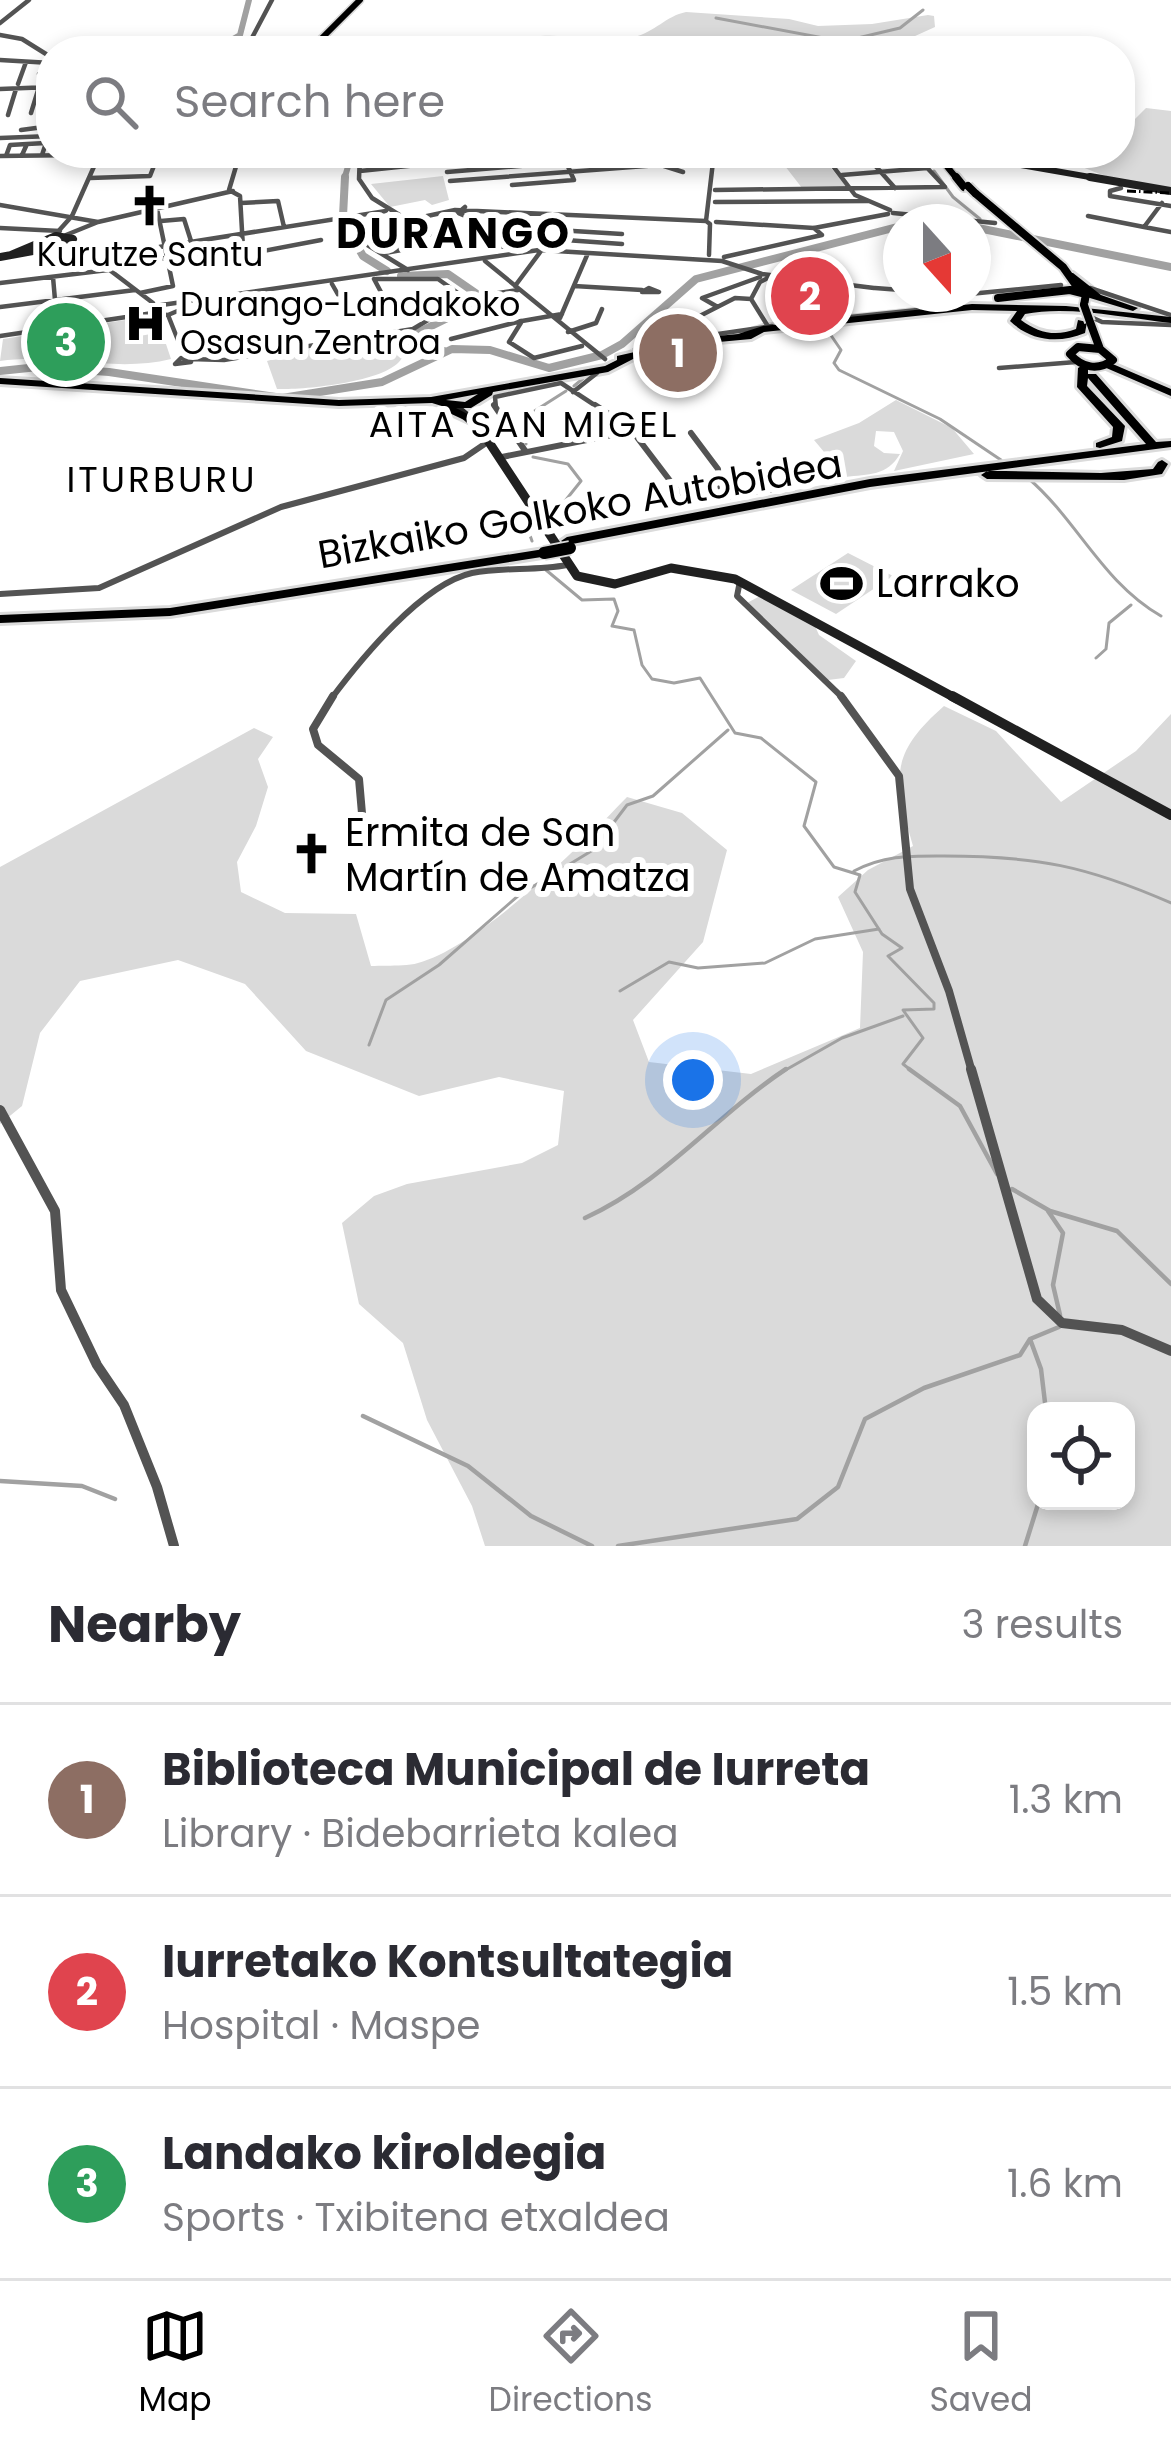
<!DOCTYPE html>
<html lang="en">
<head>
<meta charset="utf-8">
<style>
	body { margin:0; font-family:Poppins,sans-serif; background:#f7f7f7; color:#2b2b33 }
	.controls { position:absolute; right:36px; bottom:36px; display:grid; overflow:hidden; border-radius:24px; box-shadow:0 6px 18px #0003 }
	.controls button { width:108px; height:108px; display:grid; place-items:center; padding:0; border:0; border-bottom:3px solid #e1e1e2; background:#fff; color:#2b2b33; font:60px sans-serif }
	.compass { position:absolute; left:883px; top:204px; width:108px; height:108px; border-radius:50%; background:#fff; box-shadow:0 6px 18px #0003; rotate:159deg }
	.you { position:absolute; left:693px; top:1080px; width:42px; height:42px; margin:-30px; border:9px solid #fff; border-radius:50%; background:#1a73e8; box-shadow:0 0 0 18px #1a73e833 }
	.badge { display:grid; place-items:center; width:78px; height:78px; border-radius:50%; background:#000; color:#fff; font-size:39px; font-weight:700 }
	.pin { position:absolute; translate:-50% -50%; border:6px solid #fff; box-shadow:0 3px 12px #0006 }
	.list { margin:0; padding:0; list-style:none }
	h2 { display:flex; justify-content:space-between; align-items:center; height:156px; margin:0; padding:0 48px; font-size:51px }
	h2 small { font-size:39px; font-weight:400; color:#7c7c81 }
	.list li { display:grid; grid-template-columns:78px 1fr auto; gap:36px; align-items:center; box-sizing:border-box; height:192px; padding:0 48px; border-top:3px solid #e1e1e2 }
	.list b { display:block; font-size:45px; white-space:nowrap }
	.list p { margin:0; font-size:39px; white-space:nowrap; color:#7c7c81 }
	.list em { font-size:39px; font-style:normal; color:#7c7c81 }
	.icon { flex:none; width:66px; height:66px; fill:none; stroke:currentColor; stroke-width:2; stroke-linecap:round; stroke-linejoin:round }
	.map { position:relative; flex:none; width:1171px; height:1546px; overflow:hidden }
	.search { position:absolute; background:#fff; box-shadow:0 6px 18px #0003; left:36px; right:36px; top:36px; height:132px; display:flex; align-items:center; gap:30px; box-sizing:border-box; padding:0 42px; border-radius:48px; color:#7c7c81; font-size:45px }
	.sheet { height:732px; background:#fff }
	nav { display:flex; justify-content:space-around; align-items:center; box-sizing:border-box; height:168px; border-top:3px solid #e1e1e2; background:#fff; font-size:33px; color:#7c7c81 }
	nav a { display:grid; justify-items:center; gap:6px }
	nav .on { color:#000 }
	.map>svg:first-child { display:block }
</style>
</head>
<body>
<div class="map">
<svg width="1171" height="1546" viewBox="0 0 1171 1546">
	<rect width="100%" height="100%" fill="#fff"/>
	<path fill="#dadada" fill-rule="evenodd" d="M686,12L789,19L818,26L872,24L928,15L934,16L935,27L882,51H502L500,46C558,22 587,49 634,37C655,32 666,16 686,12Z
		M1146,108L1171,111V189C1123,180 1099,179 1056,153H1120V134Z
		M819,154L847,187L802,188L778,157Z
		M443,176L449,200L432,205L425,200L390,207L371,184Z
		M125,320L134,344V337L162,332L171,359C116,373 56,353 0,361L3,339Z
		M382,340L402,358C389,382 304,390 277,389L267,361L320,346Z
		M896,400L952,428L974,454L894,471L903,451L894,432L876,431L874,446L884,453L900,454C887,476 869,474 845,477L814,440L859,423Z
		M848,553L893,576L836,614L791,590Z
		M760,596L815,626L819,635L856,661L844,678L828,680L747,603Z
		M944,706L996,731L1061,802L1136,751L1171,714V1546H485L472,1506L427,1420L403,1343L359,1304L342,1223L374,1196L407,1184L522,1163L558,1145L564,1091L499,1077L419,1096L306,1051L245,984L178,960L80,981L40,1033L22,1106L0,1124V867L254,728L273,737L258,759L268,787L256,826L237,862L241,892L285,913L356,914L371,966C385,965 404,967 418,963C482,945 580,846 627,797L682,813L727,850L703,942L633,1020L649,1062L751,1074L860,1028L863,952L838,897L868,870L913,846C894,779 888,755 944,706ZM1036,1411H1126V1501H1036Z"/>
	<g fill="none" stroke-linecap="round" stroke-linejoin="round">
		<path stroke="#a1a1a1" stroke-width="3" d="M716,18L845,42
			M850,51L845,41L900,28L923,10
			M934,171L953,197L980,219
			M828,331L841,350L834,363L839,370L940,419L1001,460
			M574,386L586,376
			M522,419L566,391
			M523,430L526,444
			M533,457L568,464L581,481L565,501L539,508
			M1028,478C1078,521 1102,582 1161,616
			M530,515L527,527L532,541
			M546,570L582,600L614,599L618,611L612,626L634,630L642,665L652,679L674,683L700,678L735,733L761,738L816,782L804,826L834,867L860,875L855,892L882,934L902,948L888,956L934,1003V1009L903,1010L923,1038L903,1064L913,1072
			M1096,658L1106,649L1109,623L1131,605
			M854,871C885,855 910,856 944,856C1036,856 1087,866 1171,903
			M620,991L669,962L698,968L765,963L815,939L879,929
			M369,1045L386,1000L439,965L519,895L593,850L627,805L653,796L728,730
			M782,1072L842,1038L903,1016"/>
		<path stroke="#a1a1a1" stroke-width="4.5" d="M909,1069L960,1106L997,1174
			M1012,1189L1050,1211L1117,1231L1171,1284
			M1048,1211L1063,1233L1053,1285L1060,1315
			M585,1218C664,1182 715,1116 786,1069
			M1046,1411L1041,1369L1030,1339L1059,1327
			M363,1416L468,1466L531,1516L592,1546
			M0,1481L82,1486L115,1499
			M618,1546L797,1519L838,1487L865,1419L924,1388L1020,1355L1030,1339
			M1025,1546L1039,1501"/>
		<path stroke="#a1a1a1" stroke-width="6" d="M212,51L240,35L249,0
			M344,180L352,153"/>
		<path stroke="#a1a1a1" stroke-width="8" d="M343,216L345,177
			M343,221L363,256L387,271
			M973,227L1171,267
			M401,276L448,274L477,294L476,304L407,338L411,346L444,351
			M0,371L38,367L109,372L282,398L382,382L452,349L490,350L549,368L602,355L622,344L696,279L901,226"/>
		<path stroke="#d9d9d9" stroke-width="4.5" stroke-dasharray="4.5 1.5" stroke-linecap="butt" d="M602,369L637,348"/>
		<defs>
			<path id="primary-far1" d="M298,51L320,40L360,0
				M936,153L958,180"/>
			<path id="primary" d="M956,177L964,187
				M975,193L1063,267L1080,291
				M998,298L1070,290L1086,294L1084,305
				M1090,322L1100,349
				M1078,347L1100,349L1113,360C1098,371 1082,368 1070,354Z"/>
			<path id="highway" d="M1067,273H1073L1101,295L1138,308L1133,311L1080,295L1079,293L1083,290L1067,277Z
				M972,304L1066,306L1171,317V323C1126,318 1068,305 1025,314L1021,320C1038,333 1056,337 1076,329L1078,320L1087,322L1085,333C1058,344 1031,341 1010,321L1017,311L972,310L764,332L751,339L697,344L635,358L608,372L493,392L492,395L471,408H456L479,420L481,422L475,425L445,411V407L432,403L339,406L0,384V378L339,400L431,397L605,366L617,360V356L697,338L738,334L763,326ZM478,394L465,402L446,400Z
				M1108,362L1171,389V396L1104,367V363Z
				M1083,365L1088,368V374H1096L1156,442L1171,441V447L870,487L567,545L561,541L567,537L870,479L1146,444L1088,378L1087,386L1125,426L1122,441L1100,448L1096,447V443L1112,437L1113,427L1077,387L1078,368Z
				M1162,460L1168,464L1162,474L1124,480L987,479L981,475L987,471H1005L1101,473L1153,469L1158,462Z
				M544,549L550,553L548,556L170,616L0,623V615L170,608Z"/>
		</defs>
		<use href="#primary-far1" stroke="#dbdbdb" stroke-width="9"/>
		<use href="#primary" stroke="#dbdbdb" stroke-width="12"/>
		<use href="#highway" stroke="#dbdbdb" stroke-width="6"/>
		<path stroke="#535353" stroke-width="4.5" d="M0,23L29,0
			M0,35L22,39L46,54
			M245,51L272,0
			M0,60L51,63
			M39,74L51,73
			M18,84L26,62
			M0,89L51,87
			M31,113L39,87
			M8,115L16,89
			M21,130L51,126
			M0,138L51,136
			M27,144L46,143L42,155
			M360,153L359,179L372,198L440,240L469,243L529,214
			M823,153L855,195L890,210
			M864,153L895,188
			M0,156L240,153
			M6,156L10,145L27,144L22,155
			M664,166L683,172
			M360,171L446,162
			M447,172L567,162
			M842,175L927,168
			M90,178L150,176L159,153
			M450,181L711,161
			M512,185L574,180L562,153
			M715,190L945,187L918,158L906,153
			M1110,196L1171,206
			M1110,196V191L1121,188
			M715,202L868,201
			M241,203L278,201L284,227
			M0,205L98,222
			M465,207L458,213L494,228
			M893,213L995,223
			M1088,216L1144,227L1162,203
			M161,221L184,219L191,241
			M716,222L814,228L888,214
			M1144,227L1171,232
			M0,228L60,231
			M557,230L622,234
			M66,235L98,222L233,191
			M54,236L72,216L100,153
			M551,239L622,244
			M470,244L521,248
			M62,246L82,249L153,303L155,314L168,315L187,307
			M84,250L159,247L386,211
			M385,253L407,249L398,250
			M247,254L321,240
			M709,255L710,224L706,221L713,162
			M724,257L822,235L814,228
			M485,261L605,359
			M110,265L243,248L240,196L229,190L240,153
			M169,266L239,256
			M408,270L356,238L358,231L455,210L706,221
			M53,277L55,300
			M374,279L382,294
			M0,283L108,270
			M332,284L340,298
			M515,286L541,251
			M574,286L642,290
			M649,288L659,292H642Z
			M875,288L901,290
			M1090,288L1171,315
			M140,293L173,286L157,209
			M932,294L949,296
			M949,296L1061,285
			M251,297L259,314
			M465,298L518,290
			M751,299L769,328
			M155,306L539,250L722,261L762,274L874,288
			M716,306L702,298L760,277
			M0,307L135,290
			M562,314L522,321L509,342L534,358L582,346
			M168,315L185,358
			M1089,316L1102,322L1171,325
			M560,318L588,253
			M841,318L956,306
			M568,332L596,323L602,309
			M658,334L670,341L772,326
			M0,336L153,313
			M451,339L521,321
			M637,348L735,298L751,299L760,282L770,277
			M181,358L191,362L175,364Z
			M190,359L224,360L413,329L465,298L438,279H376
			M999,368L1076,362
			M573,392L597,373
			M496,408L495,397L561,383L599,408"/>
		<path stroke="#535353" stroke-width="6" d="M494,405L526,452
			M595,405L629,427L622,433
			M630,428L687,503L774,489
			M691,433L718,469L720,498
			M502,457L622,433
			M740,581L737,596L844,699
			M0,594L99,588L281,507L464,458L489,441
			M331,699C361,659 422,584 472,573C503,567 536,571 567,565"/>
		<path stroke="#535353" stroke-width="8" d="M333,696L313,729L318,745L359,779L363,825
			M841,696L899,776L910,889L949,991L972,1072"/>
		<path stroke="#535353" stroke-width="10" d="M971,1069L1037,1299L1062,1323L1122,1330L1171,1351
			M0,1110L55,1211L61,1290L97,1365L124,1405L157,1487L174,1546"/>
		<path stroke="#202020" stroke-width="6" d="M716,153L710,160H725L720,153
			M952,153L1107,180
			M724,161L805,153"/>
		<path stroke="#202020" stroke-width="8" d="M1090,177L1171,191
			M0,257L66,245L73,239L56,236L11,255"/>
		<path stroke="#202020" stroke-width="9" d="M454,406L479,427L577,576L615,584L671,568L735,579L957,699"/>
		<path stroke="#202020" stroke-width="10" d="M952,696L1171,815"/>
		<use href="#primary-far1" stroke="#000" stroke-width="6"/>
		<use href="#primary" stroke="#000" stroke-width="8"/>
		<use href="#highway" fill="#000" fill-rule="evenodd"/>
		<path stroke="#000" stroke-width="3" stroke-dasharray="9 3 1.5 3" stroke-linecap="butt" d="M1127,191L1171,193"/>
		<defs>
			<path id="primary-bridge" d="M968,186L975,193
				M1084,305L1090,322"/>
			<path id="highway-bridge" d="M544,553L570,548"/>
		</defs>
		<use href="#primary-bridge" stroke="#dbdbdb" stroke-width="12" stroke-linecap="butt"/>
		<use href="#highway-bridge" stroke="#dbdbdb" stroke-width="16" stroke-linecap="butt"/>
		<use href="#primary-bridge" stroke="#000" stroke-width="8"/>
		<use href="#highway-bridge" stroke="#000" stroke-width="12"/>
	</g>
	<defs>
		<symbol id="church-bare" viewBox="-9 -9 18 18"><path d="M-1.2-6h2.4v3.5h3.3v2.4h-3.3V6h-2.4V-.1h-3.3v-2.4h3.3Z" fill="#000" stroke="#fff" stroke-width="2.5" paint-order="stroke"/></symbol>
		<symbol id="hospital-bare" viewBox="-9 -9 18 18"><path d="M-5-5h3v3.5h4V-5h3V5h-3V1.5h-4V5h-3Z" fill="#000" stroke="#fff" stroke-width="2.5" paint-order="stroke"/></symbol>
		<symbol id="stadium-bare" viewBox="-9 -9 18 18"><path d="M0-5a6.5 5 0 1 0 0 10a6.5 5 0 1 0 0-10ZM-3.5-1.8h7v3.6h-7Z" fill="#000" stroke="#fff" stroke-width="2.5" paint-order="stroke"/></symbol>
	</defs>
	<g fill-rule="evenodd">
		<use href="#church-bare" x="120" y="176" width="59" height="59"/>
		<use href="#hospital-bare" x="116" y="294" width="59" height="59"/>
		<use href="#stadium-bare" x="812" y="554" width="59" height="59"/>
		<use href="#church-bare" x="282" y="824" width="59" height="59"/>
	</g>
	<g text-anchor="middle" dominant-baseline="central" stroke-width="12" stroke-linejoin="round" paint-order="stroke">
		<g font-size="33" fill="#000" stroke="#fff">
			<text x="150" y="254">Kurutze Santu</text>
			<text x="180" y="304" text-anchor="start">Durango-Landakoko<tspan x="180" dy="38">Osasun Zentroa</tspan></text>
		</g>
		<g font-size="36" letter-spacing="3" fill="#000" stroke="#fff">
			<text x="524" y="424">AITA SAN MIGEL</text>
			<text x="162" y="479">ITURBURU</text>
		</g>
		<g font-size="39" fill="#000" stroke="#fff">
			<text transform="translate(580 509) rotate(-10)">Bizkaiko Golkoko Autobidea</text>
		</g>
		<g font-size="39" fill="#000" stroke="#fff" text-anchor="start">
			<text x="876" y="583">Larrako</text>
			<text x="345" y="832">Ermita de San<tspan x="345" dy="45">Martín de Amatza</tspan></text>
		</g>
		<g font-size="42" font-weight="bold" letter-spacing="3" fill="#000" stroke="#fff">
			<text x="454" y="233">DURANGO</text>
		</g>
	</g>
</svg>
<div class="controls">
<button><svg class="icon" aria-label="locate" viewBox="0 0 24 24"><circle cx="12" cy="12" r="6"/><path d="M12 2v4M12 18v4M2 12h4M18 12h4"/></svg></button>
</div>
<svg class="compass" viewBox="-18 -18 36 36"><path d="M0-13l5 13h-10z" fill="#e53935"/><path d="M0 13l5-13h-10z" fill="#7c7c81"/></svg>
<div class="you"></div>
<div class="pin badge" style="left:678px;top:353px;background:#8d6e63">1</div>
<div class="pin badge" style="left:810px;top:296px;background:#e0444e">2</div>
<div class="pin badge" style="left:66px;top:342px;background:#2e9e5b">3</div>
<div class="search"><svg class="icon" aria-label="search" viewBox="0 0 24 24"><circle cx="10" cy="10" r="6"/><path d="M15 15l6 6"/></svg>Search here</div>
</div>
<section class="sheet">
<h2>Nearby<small>3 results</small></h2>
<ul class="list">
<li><span class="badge" style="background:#8d6e63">1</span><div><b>Biblioteca Municipal de Iurreta</b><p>Library · Bidebarrieta kalea</p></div><em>1.3 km</em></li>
<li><span class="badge" style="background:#e0444e">2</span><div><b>Iurretako Kontsultategia</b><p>Hospital · Maspe</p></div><em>1.5 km</em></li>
<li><span class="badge" style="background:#2e9e5b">3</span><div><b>Landako kiroldegia</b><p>Sports · Txibitena etxaldea</p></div><em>1.6 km</em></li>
</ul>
</section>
<nav>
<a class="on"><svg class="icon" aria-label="map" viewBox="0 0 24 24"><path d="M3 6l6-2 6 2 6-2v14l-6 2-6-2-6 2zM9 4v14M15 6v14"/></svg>Map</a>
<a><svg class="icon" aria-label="directions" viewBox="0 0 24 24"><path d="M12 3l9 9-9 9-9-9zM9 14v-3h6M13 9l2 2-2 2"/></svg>Directions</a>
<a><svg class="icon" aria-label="saved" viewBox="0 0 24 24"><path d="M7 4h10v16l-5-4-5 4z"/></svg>Saved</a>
</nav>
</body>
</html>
